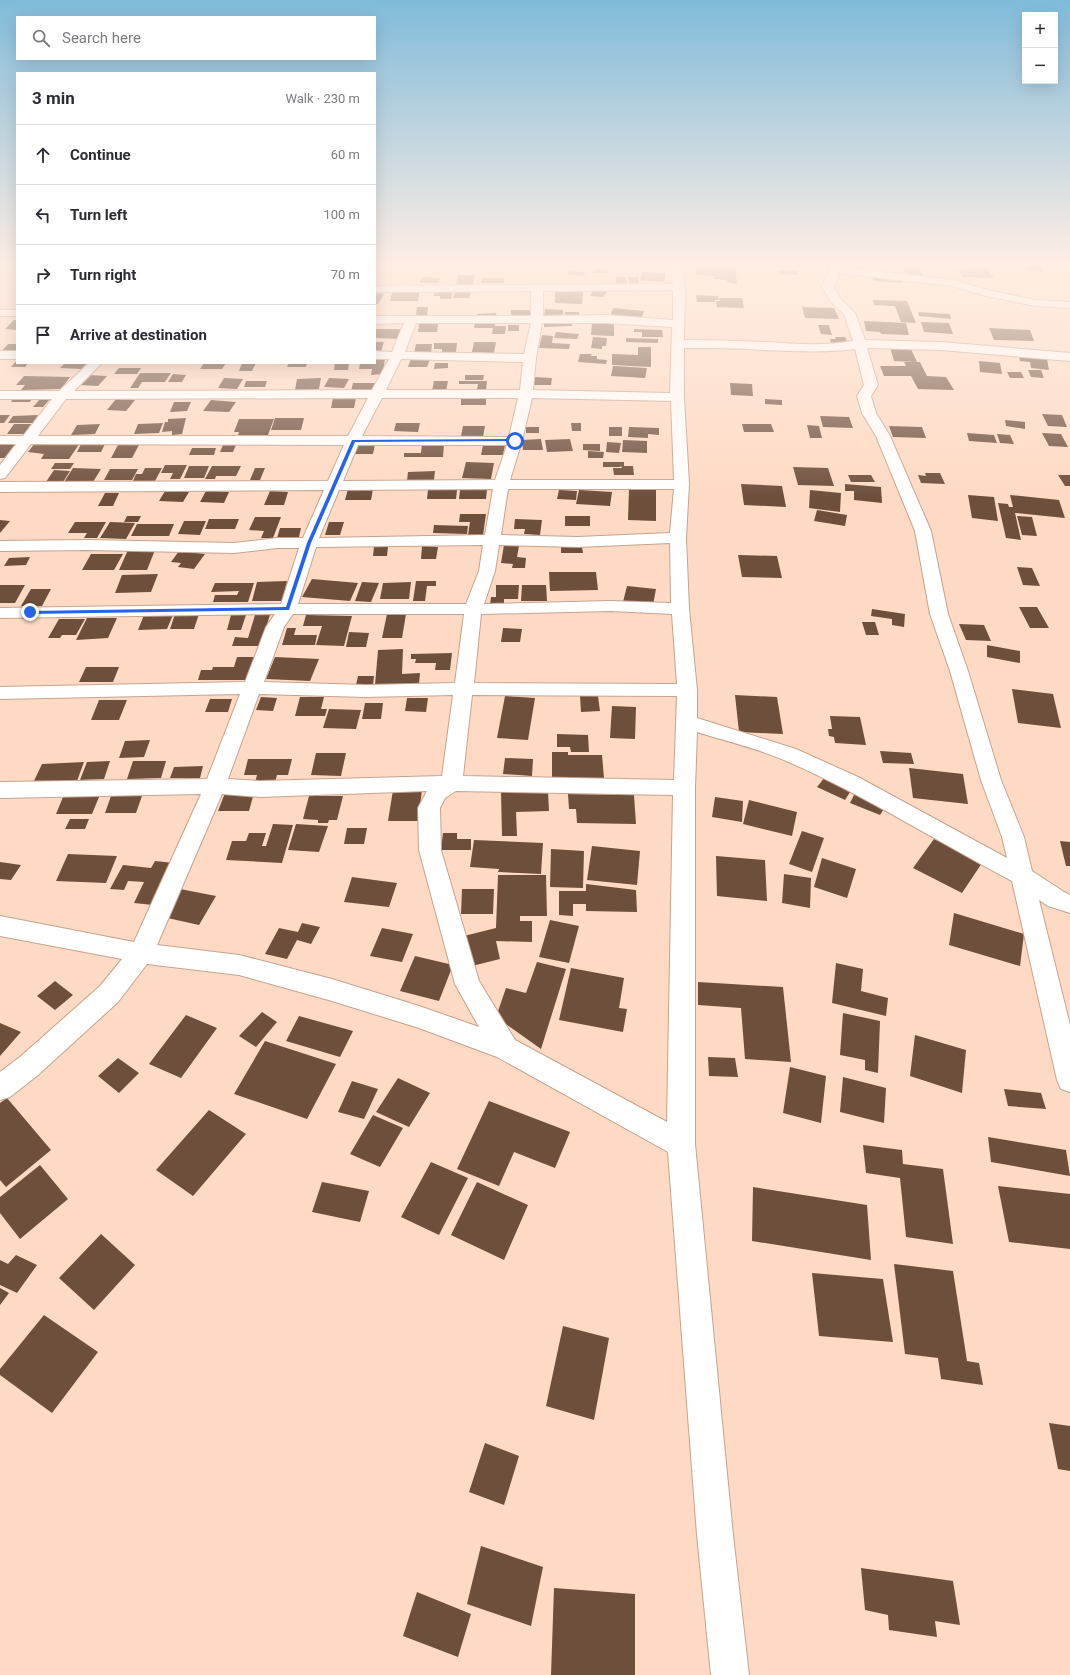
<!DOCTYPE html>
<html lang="en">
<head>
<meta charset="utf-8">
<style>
	body { margin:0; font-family:Roboto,sans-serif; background:#f7f7f7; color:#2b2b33 }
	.controls { position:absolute; right:12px; top:12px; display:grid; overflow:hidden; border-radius:0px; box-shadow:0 4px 16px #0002 }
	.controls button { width:36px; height:36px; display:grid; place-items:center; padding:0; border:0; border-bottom:1px solid #e1e1e2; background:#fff; color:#2b2b33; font:20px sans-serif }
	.stop { position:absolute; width:12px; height:12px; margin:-9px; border:3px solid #2563eb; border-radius:50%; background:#fff }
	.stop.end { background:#2563eb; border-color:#fff; box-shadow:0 1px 4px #0008 }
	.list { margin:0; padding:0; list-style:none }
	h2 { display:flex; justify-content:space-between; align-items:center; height:52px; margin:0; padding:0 16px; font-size:17px }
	h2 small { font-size:13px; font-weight:400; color:#7c7c81 }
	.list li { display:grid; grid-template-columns:26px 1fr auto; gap:12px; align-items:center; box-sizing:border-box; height:60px; padding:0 16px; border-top:1px solid #e1e1e2 }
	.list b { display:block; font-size:15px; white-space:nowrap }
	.list em { font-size:13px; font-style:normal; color:#7c7c81 }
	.icon { flex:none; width:22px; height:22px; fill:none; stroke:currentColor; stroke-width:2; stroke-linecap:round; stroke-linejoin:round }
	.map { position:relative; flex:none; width:1070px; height:1675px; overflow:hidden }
	.search { position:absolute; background:#fff; box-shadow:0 4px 16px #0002; left:16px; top:16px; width:360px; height:44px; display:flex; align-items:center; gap:10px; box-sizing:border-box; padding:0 14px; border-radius:0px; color:#7c7c81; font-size:15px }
	.panel { position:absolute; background:#fff; box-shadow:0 4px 16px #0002; left:16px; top:72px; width:360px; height:292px; border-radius:0px }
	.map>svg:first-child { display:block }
</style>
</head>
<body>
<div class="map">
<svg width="1070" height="1675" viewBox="0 0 1070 1675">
	<rect width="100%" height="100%" fill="#fedac4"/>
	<path fill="#6d4f3c" d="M903,263L919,264L923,277L906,276Z
		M1025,263H1039L1043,272L1028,271Z
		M696,264L735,265L737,284L727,282V280L714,279V276L696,275Z
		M963,268H987L994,278L963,277L958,269H964Z
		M593,269H608L609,273H594Z
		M778,270L797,271L798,275L779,274Z
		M569,271L585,272L584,276L568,275Z
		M642,272L666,273L664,282L640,280Z
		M458,275H475L473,285L456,284Z
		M873,276L901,277L902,283L873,281Z
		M421,277L440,278L439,283H420Z
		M616,277H626L627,284H616Z
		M628,277H638L639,284H629Z
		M481,278H504V283H481Z
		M393,289H420L418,301H390Z
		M435,290H453L451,299H440V296H434Z
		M593,290L607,291L604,297L590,296Z
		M455,292H471L469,298H453Z
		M555,292H583L582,304L555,303Z
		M375,293L384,294L378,304H375Z
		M696,295L718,296L719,300H715V297V302H697Z
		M719,298H742L744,308L717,307L716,301H720Z
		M873,300L907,301L916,323L901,322L895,306L874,305Z
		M417,307H428L427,315H416Z
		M802,307L834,308L839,319L805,318Z
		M613,308L644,311L641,319L610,317Z
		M545,309L563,310V318L544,317Z
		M511,310H530L531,317H511Z
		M565,312H579V318H565Z
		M918,312L950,314L951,319L919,316Z
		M496,313L497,317L477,318V314Z
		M14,320H17V330L5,329Z
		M864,321L906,323L909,335L881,334L880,332L866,331Z
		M544,322L572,323V326L544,327Z
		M921,322L949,323L953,334L924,332Z
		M475,323H495V326H506L505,334H492L493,328H474Z
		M592,323H614V336L591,335Z
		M419,324H438L437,332H418Z
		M508,325H519V331H508Z
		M818,325H829L832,335L821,334Z
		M989,328L1030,330L1034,341L994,340Z
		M375,329H402L400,339L375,338Z
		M634,329L662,330L663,337H642V332H634Z
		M556,332L579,334L577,339L554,338Z
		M542,335L553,336L552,343L570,344L569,349L539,348Z
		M593,337L607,338L606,346H602V349L591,348Z
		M835,337H845L848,343H831L830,339H836Z
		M626,338L658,339V343L626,342Z
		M375,342H384L381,351H375Z
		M474,342H496L494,353L472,352Z
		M434,343H457L456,352H442V349H434Z
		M8,344H17V352H1Z
		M416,344H432L431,353H414Z
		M638,347H651V367L612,365V354L638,355Z
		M890,348L911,349L917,362L894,361Z
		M580,354H592L591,356H597V359L607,360L606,364L578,362Z
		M1019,356L1047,359L1049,370L1031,368L1030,362L1020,361Z
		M375,358H385L383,374L371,375L372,369H359L360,363H375Z
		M411,358L430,359L427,367H408Z
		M17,360V363H28L25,367H11Z
		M979,361L1000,363L1002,374L980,372Z
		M904,362H920L927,376L946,377L954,390L918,389L911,376H884L880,366H906Z
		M65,363H87L81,369L60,368Z
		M204,363H226L222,369H200Z
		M242,363H256L252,371H239Z
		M289,363H307L306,367H287Z
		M335,363H349L348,370H334Z
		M435,363H448V368L434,369Z
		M613,366L647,368L645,378L611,376Z
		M119,368H141L137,374H114Z
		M1028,370H1041L1044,378L1031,377Z
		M1007,372H1021L1024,378H1010Z
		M140,373H171L165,382H142L138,388H130Z
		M173,374L186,375L182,382H168Z
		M88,375L107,376L98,386L79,385Z
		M465,375H484L483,380H465Z
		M24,376L70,377L61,389L21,390L25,385H16Z
		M534,377L552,378L551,385H534Z
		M224,378L243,379L237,389L218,388Z
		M321,378L319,389L295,390L297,379Z
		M329,378L349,379L344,388L324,387Z
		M246,381H267L265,387H244Z
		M434,381H448L446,391H432Z
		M459,381H487L486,390H477L478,384H459Z
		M353,383H375L373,391H351Z
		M730,383L752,384L753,396L731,395Z
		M14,397H33L30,402H11Z
		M333,398H356L354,408H331Z
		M40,399H50L43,407H33Z
		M116,399L135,400L126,411L107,410Z
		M461,399H486V405H461Z
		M765,399L782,400V405L765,404Z
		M211,400L236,402L229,412L203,411Z
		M174,402H191L187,411L170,412Z
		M1042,414L1062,415L1067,427L1048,426Z
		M0,415H10L4,423H0Z
		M38,415L33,423H8L13,416Z
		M820,416L849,417L853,428L823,427Z
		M186,418L182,434L172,435V431L162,432L165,422H168V419Z
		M275,418H304L301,430H271Z
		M239,419H274L268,435H238L239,432H234Z
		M1005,420L1025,422V429L1006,426Z
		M163,423L159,433L134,434L138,424Z
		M396,423H420L418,432L394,431Z
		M571,423H581V431H572Z
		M14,424H31L24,434H7Z
		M100,424L95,434L71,435L77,425Z
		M742,424H771L774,432H744Z
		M807,425L819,426L822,438H810Z
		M463,426H485L483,437L461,436Z
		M889,426L922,427L926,438L893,437Z
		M526,427H539V433H526Z
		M609,427H622V436H609Z
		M629,427L659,428V435L648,434V438L628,437Z
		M967,433L994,435L997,443L969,441Z
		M1042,433L1061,434L1068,447L1049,446Z
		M997,434L1010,435L1014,444L1000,443Z
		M541,439L543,450H523L522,440Z
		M570,439L573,451L547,452L545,440Z
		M623,440L647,441V453L622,452Z
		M607,442L621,443L619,453L606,452Z
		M35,443H80L69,459H41L44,454L28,452Z
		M119,443H140L132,458H111Z
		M81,444H105L101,452H77Z
		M358,444H375L373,454H355Z
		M422,444H444L443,457H404V453H421Z
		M583,444H600V451L583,450Z
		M0,445H16L7,458H0Z
		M223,445H236L233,452H220Z
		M483,445H505L503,455H481Z
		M192,448H216L214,455H189Z
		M588,451L604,452L603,458H588Z
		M466,462L494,463L491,479L462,478Z
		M603,462H624V466H633L634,475H614L613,468H622L621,466L620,467H603Z
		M55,463H74L70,469H51Z
		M165,465H187L180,479H170L173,473H161Z
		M189,466H209L204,478H184Z
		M212,466H241L236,476H216L215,479H205Z
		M793,467L828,468L834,486L798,485Z
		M73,468L101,469L93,482H64Z
		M145,468H162L155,481H133L136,474H142Z
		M255,468H265L260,480H250Z
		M110,469H138L132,480H104Z
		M54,470L70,471L63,482H46Z
		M435,471L434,480L407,481L408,472Z
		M925,473H940L945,484L921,483L918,475L926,476Z
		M848,475H871L875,482H851Z
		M1058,475H1070V486H1065Z
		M741,484L782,486L786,507L744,505Z
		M845,484L881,487L882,503L854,500V491H845Z
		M348,489H373L371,500H345Z
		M629,489L656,490V521L628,520Z
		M428,490H457L456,499H427Z
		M460,490H487L486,499H459Z
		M559,490L577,491L576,500L557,499Z
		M579,490L612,492L610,506L576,504Z
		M810,490L841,493L840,512L809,508Z
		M165,491L189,492L183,502L159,501Z
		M206,491L229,492L224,503L200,502Z
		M270,491L288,492L284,505H264Z
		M105,493H119L113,506H98Z
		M968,495L994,497L998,521L972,518Z
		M1010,495L1059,500L1065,518L1015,513L1021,540L1006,538L998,503L1008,504L1009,507H1013Z
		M817,510L847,515L845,526L814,521Z
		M460,514H486L483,535H468L470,522H459Z
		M127,516H141L138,522H124Z
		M565,516H590V526H565Z
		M1017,516L1032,517L1037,536L1022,535Z
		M255,517H281L273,538H261L264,531L249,530Z
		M209,519H239L235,529H205Z
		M515,519L542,520L540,535L524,534L525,529H514Z
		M0,520L10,521L0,533Z
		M184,521H206L200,535L178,534Z
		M75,522H106L97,538H84L87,533H68Z
		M110,522L135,523L126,539L100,538Z
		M329,522H344L340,535H325Z
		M137,524H174L169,536H131Z
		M434,525L468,526L467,534L433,533Z
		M280,528H301L299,537L277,538Z
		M504,545L519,546L517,557L526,558L525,568H512L513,564L501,563Z
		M422,546L438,547L436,559H421Z
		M374,547H388L387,556H373Z
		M561,547H582L583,553H561Z
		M128,550H155L147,570H119Z
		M179,551L205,554L194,569L178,567L181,563L171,562Z
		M91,554H123L114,570H82Z
		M738,555L777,556L782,578L742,577Z
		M30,557L26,565L4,566L9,558Z
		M1017,567L1032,568L1040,586L1023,585Z
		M549,572H596L598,590L550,591Z
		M158,574L151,592L115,593L122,575Z
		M312,579L358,583L350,601L302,597Z
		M287,581L282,601H252L257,582Z
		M416,581H436V586H427L425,601H413Z
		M362,582L379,583L371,602L355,601Z
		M411,582L409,599H380L383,583Z
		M215,583H254L248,602H213L215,595H237L239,591L211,592Z
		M0,585H25L15,603H0Z
		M496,585H519L518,599H504V605H490L491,597H496Z
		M522,585H546L547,601H521Z
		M627,586L656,589L653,605L623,602Z
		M31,589H51L42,606H21Z
		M1019,607H1037L1049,628H1030Z
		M872,609L905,614L904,627L892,625V619L871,616Z
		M175,614H199L194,629H170Z
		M387,614H406L402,638H382Z
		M144,615H173L167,629L138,630Z
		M231,615H246L241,630H227Z
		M255,615H270L260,646H232L235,637L248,638Z
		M306,615L352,616L344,646L316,645L322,626H303Z
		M87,618H117L108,638L76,640Z
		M59,619H85L76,635H62L60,638H48Z
		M862,622H875L879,635H866Z
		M959,624L984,625L991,641L966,640Z
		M287,628H296L294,635H317L315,645H282Z
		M503,628L522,629L520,642H501Z
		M349,632L369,633L366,647H346Z
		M987,645L1020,651V663L987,657Z
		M403,649L402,674L420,673L419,684L375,685L378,650Z
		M452,653L450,670H435L436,663H415L416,659H411V654Z
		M237,657H254L248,680H198L201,670H212L213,667H234Z
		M275,657L319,659L310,681L266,679Z
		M86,667H119L113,682H79Z
		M358,676H374L373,685H356Z
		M1012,689L1053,694L1061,728L1018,723Z
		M735,695L777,697L783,734L739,732Z
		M505,696L535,698L528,740L497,738Z
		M580,696H598L600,711L581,712Z
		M261,697L277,698L273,711L256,710Z
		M300,697H324L321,709H327L325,716H295Z
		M407,698H428L426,712L405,711Z
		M210,699H232L228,712H205Z
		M99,700H127L119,720H91Z
		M365,703H383L381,719H362Z
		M612,706L636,707L635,739L610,738Z
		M329,709L361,710L356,729L323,728Z
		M830,716L860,717L866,745L835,743L834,737L829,736L828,729H832Z
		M557,734L588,735L589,752H571L570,747H557Z
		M150,740L144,757L119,758L125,741Z
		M880,751L911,753L914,764L883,763Z
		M552,752H568V755H602L604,778H552Z
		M316,753H346L341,776L311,775Z
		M505,758L533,759L532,776L503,774Z
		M248,759H292L288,775H277L275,783H255L257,775H244Z
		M110,761L104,779L80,780L87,762Z
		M133,761H166L161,778L127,779Z
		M84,762L77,781L33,783L42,764Z
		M203,766L200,778H170L174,767Z
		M909,768L963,774L968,804L913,798Z
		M825,777L852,789L845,800L817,787Z
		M393,790H422L418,821H388Z
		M856,791L887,804L880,815L850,803Z
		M501,792H548L549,811L516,812L517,836H502Z
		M225,793H254L249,811H218Z
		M568,794L634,795L636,824L577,823L576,809H569Z
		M111,796H142L136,813H105Z
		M309,796H343L337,820H329L328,823H318V820L303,819Z
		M63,797H99L92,814H56Z
		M715,797L743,801L742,822L712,817Z
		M749,800L797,812L792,836L743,824Z
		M70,819H89L85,829H65Z
		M273,824L293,825L282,863L226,860L232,841H246L249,833H266L262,846H266Z
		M296,824L328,826L319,852L288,850Z
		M347,828H367L364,844H344Z
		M802,831L824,838L812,872L789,864Z
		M443,833H457V839H471V850H441Z
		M934,839L982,863L962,893L913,868Z
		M474,840L543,843L541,874L498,872L499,869L470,867Z
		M1060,841L1070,842V866H1066Z
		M592,846L640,851L637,885L587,880Z
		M551,849L584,851L583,888L550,887Z
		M68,854L117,856L106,883L56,881Z
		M716,856L765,860L767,901L717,896Z
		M822,858L856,869L847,898L814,887Z
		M155,861L174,863L153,905L134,903L144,882L128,881L124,890L110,889L123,865L151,868Z
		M0,862L21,865L11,880L0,879Z
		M784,874L811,878L810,908L782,903Z
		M498,875H546L547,916H520V921H532V942L496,941L500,959L472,966L464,936L496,928Z
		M352,877L397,883L389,907L344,902Z
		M586,884L636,890L637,912L586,911V904H573V916L559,915V891H586Z
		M180,889L216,896L199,925L163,917Z
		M462,889H494L493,914H461Z
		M954,913L1024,934L1020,966L949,945Z
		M550,920L579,926L569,963L539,957Z
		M302,923L320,927L311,944L297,940L287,959L265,954L279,928L298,932Z
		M382,928L413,934L402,962L370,956Z
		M415,956L453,965L439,1001L400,991Z
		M537,962L566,969L541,1049L496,1017L506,988L526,993Z
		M836,963L863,969L861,991L888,998L886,1016L832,1003Z
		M571,968L624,978L619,1008L627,1009L623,1032L559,1020Z
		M55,981L73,995L55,1010L37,996Z
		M698,982L783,987L791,1062L745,1059L741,1008L698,1005Z
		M262,1012L277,1022L256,1047L239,1036Z
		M843,1013L880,1021L878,1073L865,1070V1060L840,1055Z
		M186,1015L217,1028L181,1078L149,1064Z
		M299,1016L353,1031L340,1057L286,1041Z
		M0,1023L21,1032L0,1056Z
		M915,1035L966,1050L962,1093L910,1076Z
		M265,1041L336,1064L307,1119L234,1094Z
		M708,1057L735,1058L738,1077L709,1076Z
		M118,1058L139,1073L119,1093L98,1076Z
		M790,1067L826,1076L821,1123L783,1113Z
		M843,1077L886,1088L884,1123L840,1112Z
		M398,1078L430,1093L409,1127L376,1112Z
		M352,1081L378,1089L364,1119L338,1112Z
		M1004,1089L1041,1093L1046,1109L1008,1106Z
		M7,1098L51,1150L6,1187L0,1180V1103Z
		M489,1101L570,1132L555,1168L514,1152L499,1186L457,1169Z
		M209,1110L246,1134L193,1196L156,1170Z
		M373,1115L403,1128L380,1167L350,1154Z
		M988,1137L1066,1150L1070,1176L991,1162Z
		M863,1145L902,1150L903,1164L943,1169L953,1244L906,1237L900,1178L866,1173Z
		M431,1162L468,1178L439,1235L401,1217Z
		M40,1165L68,1199L20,1239L0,1213V1197Z
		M322,1182L369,1191L360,1222L312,1212Z
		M477,1182L528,1205L504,1260L451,1235Z
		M998,1186L1070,1194V1249L1009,1242Z
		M753,1187L867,1205L871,1260L752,1241Z
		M101,1234L135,1265L94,1310L59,1278Z
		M16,1255L37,1265L17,1293L0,1285V1260L8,1264Z
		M894,1264L953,1271L967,1361L979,1363L983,1385L941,1379L938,1358L905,1354Z
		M812,1273L883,1279L893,1342L819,1336Z
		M0,1288L9,1293L0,1305Z
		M44,1315L98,1352L52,1413L0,1375V1369Z
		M563,1326L609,1338L594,1420L546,1406Z
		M1049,1423L1070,1426V1471L1058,1469Z
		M485,1443L519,1456L504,1505L469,1492Z
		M481,1546L543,1567L531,1626L467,1604Z
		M861,1568L953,1581L960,1625L935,1621L937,1637L889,1630L888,1615L865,1610Z
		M554,1588L635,1594V1675H551Z
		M417,1592L471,1614L458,1657L403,1636Z"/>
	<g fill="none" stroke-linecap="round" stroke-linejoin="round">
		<defs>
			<path id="street" d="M670,263H680L685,287L684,340C712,340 739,341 767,342C796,344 825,346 853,341L844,314L831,302L822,287L830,269L828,263H838L840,267L953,280L988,290L1035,300L1070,302V308L1035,306L986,296L952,286L839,273L834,287L840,298L855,313L865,340L941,342L1070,353V361L941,350L867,348L878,385L871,396L876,413L890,436L931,531L948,614L968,671L1001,780L1024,837L1032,871L1064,892L1070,895V913L1048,906L1039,900L1070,1025V1092L1061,1089L1057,1080L1012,881C936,841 863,794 784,760C756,748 725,741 697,732L695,788V1144L733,1535L749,1675H711L697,1535L668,1152L497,1057L419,1028L332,1001L239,975L147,964L118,1002L38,1075L10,1097L0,1100V1072L20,1057L100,986L122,959L0,936V916L134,942L201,794L0,798V782L207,779L240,694L0,699V687L245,682L266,627L275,614L0,618V608L281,604L299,548H277L234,553L88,550L0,551V541L88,540L234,543L277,538H303L324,490L0,492V482L328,481L344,445L31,444L5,478L0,479V465L16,444H0V436H23L52,399H0V391H59L89,363H102L74,391L372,390L389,359H375V351L392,352L404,323L375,324V316H531V291L375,292V286L673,284ZM673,290V320L607,315L543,316V291ZM416,323H531L524,354L405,352ZM542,323H607L672,327L670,393L533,390L536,358ZM684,348C711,348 737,348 764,350C794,351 824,353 855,349L864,385L857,396L862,413L876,436L915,531L930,614L950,671L981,780L1002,837L1007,858L858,777L796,749L697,718V690L689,609L686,538L689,484L684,397ZM401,359L523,362L520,390H386ZM368,398L348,436H38L66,399ZM382,398H518L509,437L362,436ZM532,398L671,401L674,480H510L522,441ZM358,445H507L495,480L343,481ZM493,489L485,535L319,538L339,490ZM508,489H674L670,533L578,537L501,535ZM670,543L671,603L611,601L484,604L495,571L499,545L578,547ZM483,545L479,571L466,604H298L316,547ZM611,611L672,614L677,684L474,683L481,614ZM293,614H464L455,683L366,685L264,682L284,627ZM259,694L366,697L453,695L442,776L260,781L228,779ZM472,695L677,696L674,780L463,776ZM427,791L418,808L419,850L455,984L479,1027L419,1006L332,979L239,955L157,945L222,794L260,797ZM456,791L673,795L667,1122L515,1040L479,981L441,850L440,808L445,798Z
				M0,310H17V316H0Z
				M0,351H17V359H0Z"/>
		</defs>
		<use href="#street" stroke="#c5a38e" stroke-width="2"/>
		<use href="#street" fill="#fff" fill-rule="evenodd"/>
	</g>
	<linearGradient id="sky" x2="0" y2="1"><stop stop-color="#80bbda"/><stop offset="0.53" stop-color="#ffeee4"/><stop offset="1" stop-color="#ffeee4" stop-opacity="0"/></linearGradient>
	<rect width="1070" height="497" fill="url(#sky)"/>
	<path fill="#2563eb" d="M515,439L516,441L355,442L311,543L289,610L30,614L28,612L30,611L286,607L307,543L352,440Z"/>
</svg>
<div class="controls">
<button>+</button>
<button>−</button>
</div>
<div class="stop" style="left:515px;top:441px"></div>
<div class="stop end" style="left:30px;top:612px"></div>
<div class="search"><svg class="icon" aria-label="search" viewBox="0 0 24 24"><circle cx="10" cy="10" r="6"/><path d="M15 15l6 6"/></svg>Search here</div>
<section class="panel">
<h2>3 min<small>Walk · 230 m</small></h2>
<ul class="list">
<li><svg class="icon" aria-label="ahead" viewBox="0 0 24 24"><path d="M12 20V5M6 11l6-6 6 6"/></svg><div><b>Continue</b></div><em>60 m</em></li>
<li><svg class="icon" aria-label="left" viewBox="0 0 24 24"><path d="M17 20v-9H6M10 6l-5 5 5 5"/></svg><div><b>Turn left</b></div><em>100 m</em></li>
<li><svg class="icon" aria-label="right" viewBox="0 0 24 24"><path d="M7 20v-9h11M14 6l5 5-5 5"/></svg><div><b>Turn right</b></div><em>70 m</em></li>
<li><svg class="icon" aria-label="arrive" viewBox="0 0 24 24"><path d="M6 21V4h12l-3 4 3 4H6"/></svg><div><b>Arrive at destination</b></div></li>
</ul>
</section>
</div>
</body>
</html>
